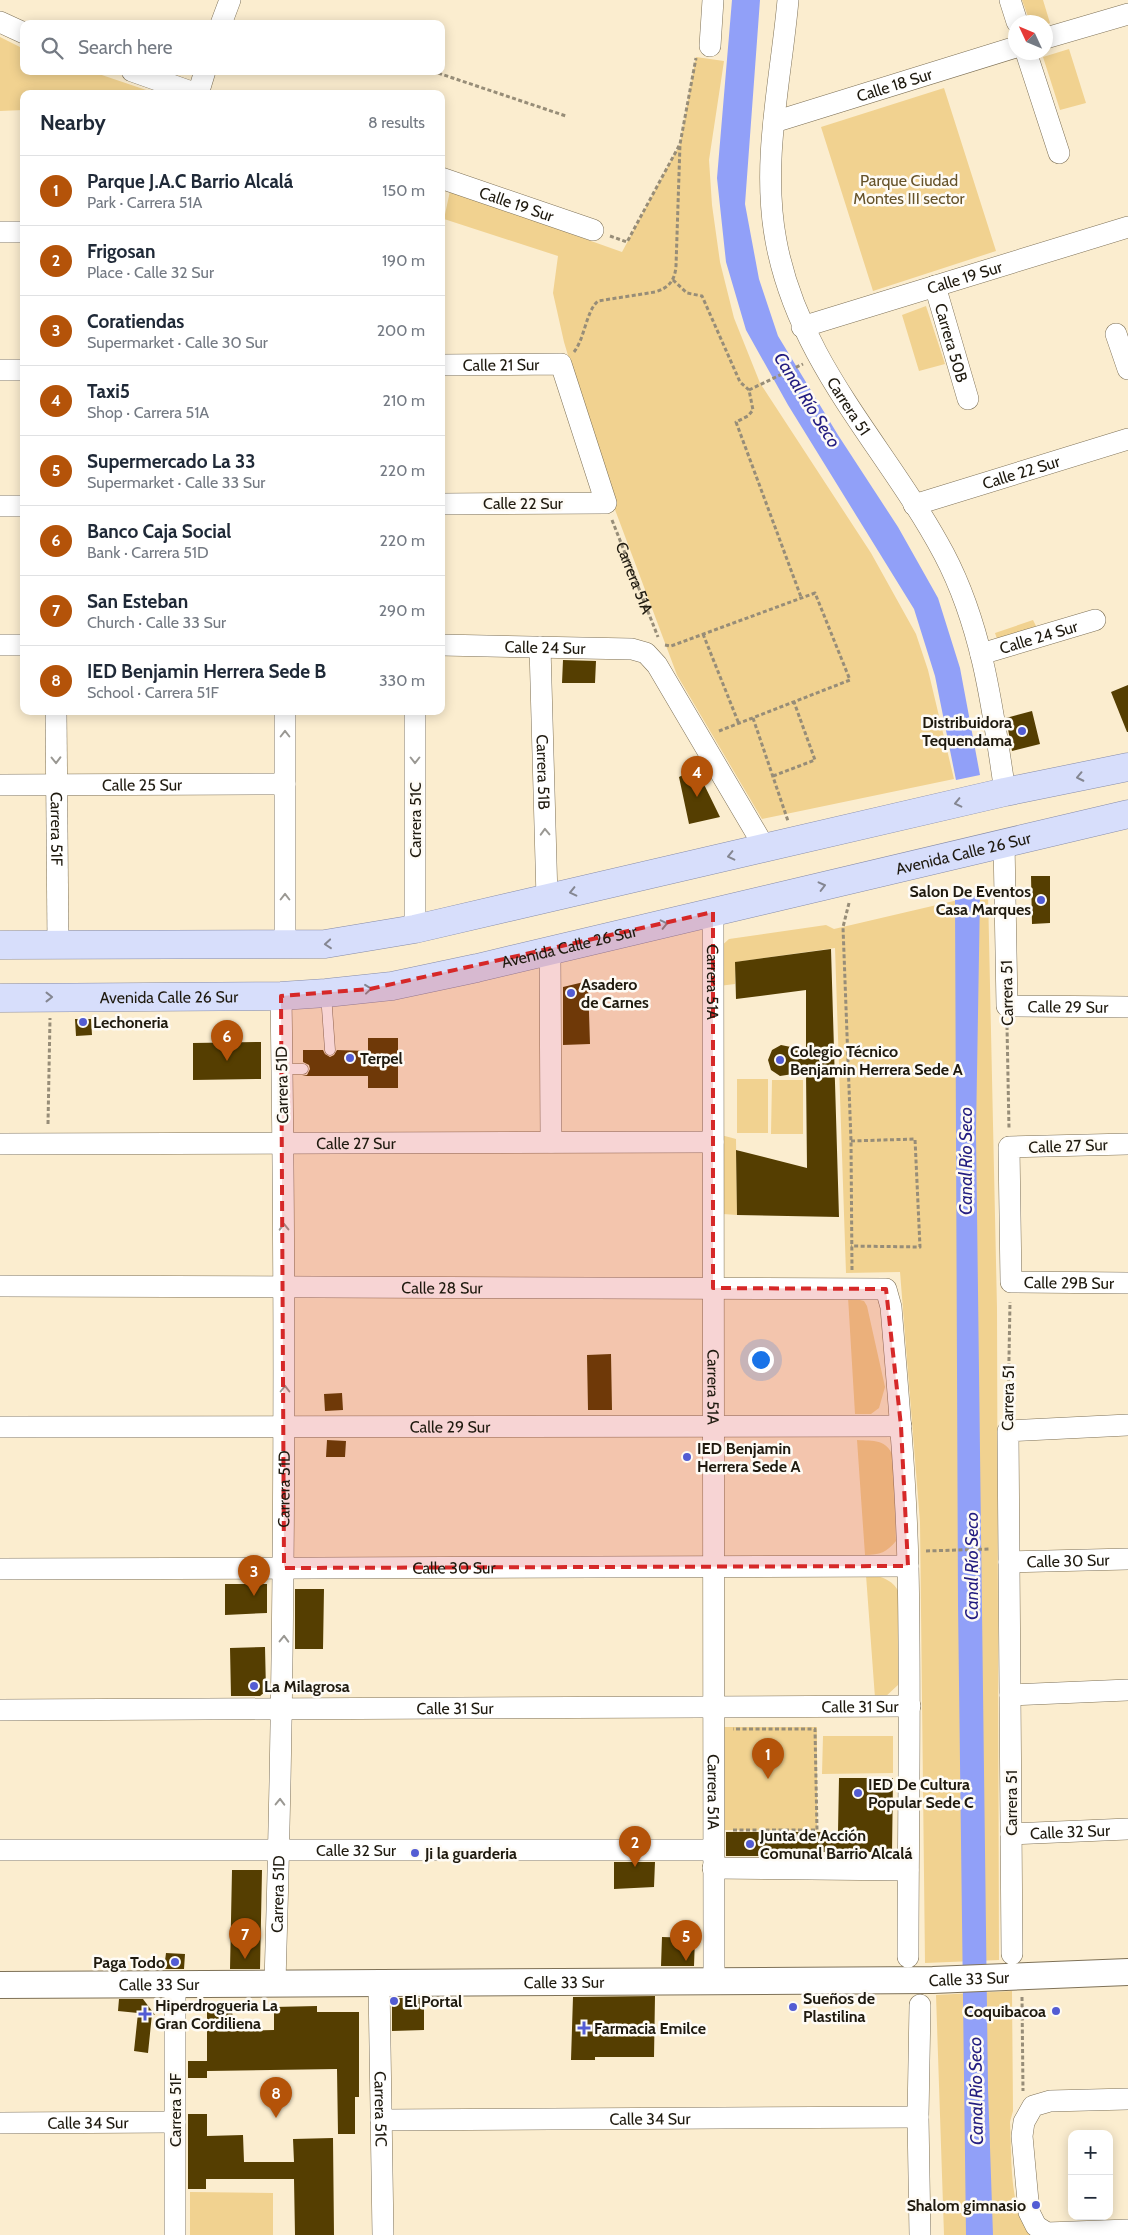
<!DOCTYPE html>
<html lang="en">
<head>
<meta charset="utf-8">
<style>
	body { margin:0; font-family:Cabin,sans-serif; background:#f6f6f7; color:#1f2937 }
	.controls { position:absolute; right:15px; bottom:15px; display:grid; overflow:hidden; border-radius:10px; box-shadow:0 2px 12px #0003 }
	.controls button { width:45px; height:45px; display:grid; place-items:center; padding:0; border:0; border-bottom:1px solid #e0e1e3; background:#fff; color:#1f2937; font:25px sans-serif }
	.compass { position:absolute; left:1008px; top:15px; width:45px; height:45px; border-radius:50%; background:#fff; box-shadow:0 2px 12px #0003; rotate:314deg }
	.you { position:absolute; left:760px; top:1359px; width:18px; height:18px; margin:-12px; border:4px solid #fff; border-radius:50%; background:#1a73e8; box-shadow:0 0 0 8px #1a73e833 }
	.badge { display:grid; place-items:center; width:32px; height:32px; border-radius:50%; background:#b45309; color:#fff; font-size:16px; font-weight:700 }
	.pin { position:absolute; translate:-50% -41px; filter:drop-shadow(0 1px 2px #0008) }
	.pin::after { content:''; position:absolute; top:26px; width:18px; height:15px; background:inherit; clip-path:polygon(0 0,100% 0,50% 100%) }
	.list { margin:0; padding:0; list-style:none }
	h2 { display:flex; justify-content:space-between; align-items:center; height:65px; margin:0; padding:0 20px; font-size:21px }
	h2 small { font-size:16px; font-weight:400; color:#747a83 }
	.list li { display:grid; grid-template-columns:32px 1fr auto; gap:15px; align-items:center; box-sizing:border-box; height:70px; padding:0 20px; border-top:1px solid #e0e1e3 }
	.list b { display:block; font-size:19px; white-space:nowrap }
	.list p { margin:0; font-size:16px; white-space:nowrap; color:#747a83 }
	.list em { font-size:16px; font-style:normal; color:#747a83 }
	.icon { flex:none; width:28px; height:28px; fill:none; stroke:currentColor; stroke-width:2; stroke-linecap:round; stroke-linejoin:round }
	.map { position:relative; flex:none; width:1128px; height:2235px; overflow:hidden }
	.search { position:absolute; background:#fff; box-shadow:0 2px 12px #0003; left:20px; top:20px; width:425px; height:55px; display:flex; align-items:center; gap:12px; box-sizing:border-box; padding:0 18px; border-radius:10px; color:#747a83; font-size:19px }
	.panel { position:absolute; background:#fff; box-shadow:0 2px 12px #0003; left:20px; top:90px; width:425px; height:625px; border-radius:10px }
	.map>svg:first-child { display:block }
</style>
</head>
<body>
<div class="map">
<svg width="1128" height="2235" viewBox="0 0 1128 2235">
	<rect width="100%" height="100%" fill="#fbedcf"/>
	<path fill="#f1d290" d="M1022,0H1043L1050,23L1046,25V22H1030Z
		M0,37L24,49V71H90L158,94H24V110L0,111Z
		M1069,49L1086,103L1060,110L1043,57Z
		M696,57L724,61L709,160L712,205L720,262L734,318L760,383L871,553L916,634L928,670L954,779L762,819L677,675L611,499L564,342L553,293L558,256L444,219L450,191L622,252L680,144Z
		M944,88L996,251L873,291L821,127Z
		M926,306L945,364L919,371L902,315Z
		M1033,620L1037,628L998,642L995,633Z
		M988,893L997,1308L999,1960L925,1963L920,1522L900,1272L846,1273L835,948L736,962L735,984L719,986L718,949L729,939L826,925L834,929Z
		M737,1079H768V1133H737Z
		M772,1080H803V1134H771Z
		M721,1135L736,1139L737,1215L723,1214Z
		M848,1297L864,1301L867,1306L885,1387L879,1408L871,1414H855Z
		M857,1440C874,1441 886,1439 893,1456L896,1541C887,1552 880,1555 865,1555Z
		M866,1575C883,1576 894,1580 901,1596L902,1676L898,1685L884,1698H875Z
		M720,1727H817V1830H720Z
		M823,1736H893V1773L822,1774Z
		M1012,1991L1013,2111L1010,2122C1012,2150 1008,2219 1034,2235H944L936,1995Z
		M190,2192L273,2193V2235H190Z"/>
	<path fill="#91a0f8" d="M732,0H760L745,204L759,279L778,336L838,435L898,527L938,598L960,668L980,775L956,780L935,676L914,609L788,405L746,330L726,262L717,178Z
		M980,895L976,1132L988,2089L993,2235H966L958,1605L955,900Z"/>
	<path fill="#553e01" d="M563,660L596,661L595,683H562Z
		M1128,685V732H1127L1111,692Z
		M1032,711L1040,744L1012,751L1006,718Z
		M696,768L720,817L689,824L679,777Z
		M1031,876H1050V923L1032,924Z
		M831,949L839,1217L737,1215L736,1150L807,1168L806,1072L780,1076L771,1070L768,1060L772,1050L781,1045L806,1050V990L736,999L735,962Z
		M588,981L590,1044L563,1045V987Z
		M75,1019H91L92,1035L76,1036Z
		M368,1038H398V1088H368V1076H302L307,1075L310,1069L309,1065L303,1062V1050H323L325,1054L330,1057L334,1055L337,1050L368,1051Z
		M261,1042V1079L193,1080V1043Z
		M611,1354L612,1410H588L587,1355Z
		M342,1393L343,1410L325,1411L324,1394Z
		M327,1440L346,1441L345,1457H326Z
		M225,1584H267V1613L225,1615Z
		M295,1589H324L323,1649H295Z
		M265,1647L266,1691L260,1696H231L230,1648Z
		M839,1778H893L892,1852H816V1856H726V1832H838Z
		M614,1862H655L654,1887L614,1889Z
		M232,1870H262L260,1969H230Z
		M662,1937L695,1938L694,1966H661Z
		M166,1953L185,1954L184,1969H164Z
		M655,1996L654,2057H595V2060H571L573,1997Z
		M392,1998H424V2030L392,2031Z
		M119,1999H143L155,2015L152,2014L148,2053L134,2051L138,2013L118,2011Z
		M232,2005L233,2031L274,2030V2007L317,2006V2012H359V2097H355V2134H338L337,2069L207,2071V2078H188V2061H207V2006Z
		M188,2114H207V2136L243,2135L244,2162H294L293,2139L333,2138L334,2235H295L294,2179H206V2189H188Z"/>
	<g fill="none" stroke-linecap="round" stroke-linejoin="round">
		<defs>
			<path id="service" d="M326,994L330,1050
				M282,1069H303"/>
			<g id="minor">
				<path id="s2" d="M788,0C781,80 761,161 776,241C799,365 887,447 944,554C983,628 993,711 1005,792"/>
				<path d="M1010,0L1017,22"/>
				<path d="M0,22L24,33"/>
				<path d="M221,24L230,0"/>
				<path d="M1046,38L1128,14"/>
				<path d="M710,46L713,0"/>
				<path d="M1026,52L1059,153"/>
				<path d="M132,71L197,94"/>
				<path d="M198,94L205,71"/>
				<path id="s3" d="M774,122L1016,47"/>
				<path id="s4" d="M441,178L593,230"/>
				<path d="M0,232H24"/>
				<path id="s5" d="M935,286L968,399"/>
				<path id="s6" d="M802,327L1128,227"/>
				<path d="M1116,334L1128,369"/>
				<path id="s7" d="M441,365L561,364L606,503L441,504"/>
				<path d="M0,370H24"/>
				<path id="s8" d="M914,505L1128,439"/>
				<path d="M0,506H24"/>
				<path d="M0,645H24"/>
				<path id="s9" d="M441,645L632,649L646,653L657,665L765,848"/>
				<path id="s10" d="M540,647L547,898"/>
				<path id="s11" d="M981,654L1095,620"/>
				<path id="s12" d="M56,711L58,945"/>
				<path id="s13" d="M0,785L285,784"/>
				<path id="s14" d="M1004,842L1007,1006L1128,1007"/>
				<path id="s15" d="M713,912L714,1981"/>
				<path d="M415,929V711"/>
				<path d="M285,945V711"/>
				<path d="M550,950L551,1142"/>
				<path id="s16" d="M0,1144L713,1142"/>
				<path id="s17" d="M1128,1144L1009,1147L1011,1282L1128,1283"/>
				<path id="s18" d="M0,1286L886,1289L891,1307C898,1393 906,1480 908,1567C911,1697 908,1827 908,1957"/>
				<path id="s19" d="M0,1427L901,1426"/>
				<path id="s20" d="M1009,1562L1128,1559"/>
				<path id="s21" d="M0,1569L908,1566"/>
				<path d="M1010,1695L1128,1690"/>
				<path id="s22" d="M0,1710L910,1706"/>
				<path id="s23" d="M1011,1834L1128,1829"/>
				<path id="s24" d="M0,1850H713"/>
				<path d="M713,1868L908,1870"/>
				<path d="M1012,1954L1008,1431L1128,1425"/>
				<path id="s25" d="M275,1983C285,1654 286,1325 281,996"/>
				<path id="s26" d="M379,1983L383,2235"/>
				<path d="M175,1984V2235"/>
				<path d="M920,2005L918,2117L920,2235"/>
				<path d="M1128,2099L1050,2101L1033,2106L1024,2122L1022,2136L1029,2212L1036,2226L1047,2233L1128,2230"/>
				<path id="s27" d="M381,2120L918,2117"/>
				<path id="s28" d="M0,2123L175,2122"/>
			</g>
			<g id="tertiary">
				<path id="s29" d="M0,1985L933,1980L1128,1972"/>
			</g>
			<g id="primary">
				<path d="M0,945L325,944L415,929L1005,792L1128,767"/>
				<path id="s30" d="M0,998L281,996L326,993L392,986L477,968L1128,814"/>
			</g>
		</defs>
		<use href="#service" stroke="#7e7157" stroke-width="11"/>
		<use href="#minor" stroke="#7e7157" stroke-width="22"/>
		<use href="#tertiary" stroke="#7e7157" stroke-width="28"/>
		<use href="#primary" stroke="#868ba7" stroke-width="29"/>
		<g stroke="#978d78" stroke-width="3" stroke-dasharray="4 2.5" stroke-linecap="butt">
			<path d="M432,71L566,116"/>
			<path d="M610,236L627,242L680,144L696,58"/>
			<path d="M673,280L687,293L702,296L740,382L749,390L753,410L748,416L736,422L801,597"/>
			<path d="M574,352C585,338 586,311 598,301L655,292C669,288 675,280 676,266L680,144"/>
			<path d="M749,390L803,364"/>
			<path id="s1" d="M612,520L658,637"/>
			<path d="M703,634L739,724"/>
			<path d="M665,645L671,646L815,593L850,680L719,731"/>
			<path d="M753,718L788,821"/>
			<path d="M773,776L815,760L794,702"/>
			<path d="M849,903L843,927L851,1141L852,1271"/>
			<path d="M1007,1026L1009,1129"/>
			<path d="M48,1124L50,1018"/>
			<path d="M851,1141L915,1139L920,1247L851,1246"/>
			<path d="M1008,1413L1010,1302"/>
			<path d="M926,1551L989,1549"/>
			<path d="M733,1830H817L815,1729H733"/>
			<path d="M1022,1997L1023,2091"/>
		</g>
		<use href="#service" stroke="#fff" stroke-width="10"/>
		<use href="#minor" stroke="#fff" stroke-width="21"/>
		<use href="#tertiary" stroke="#fff" stroke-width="26"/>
		<use href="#primary" stroke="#d7defb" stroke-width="28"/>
	</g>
	<defs><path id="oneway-chevron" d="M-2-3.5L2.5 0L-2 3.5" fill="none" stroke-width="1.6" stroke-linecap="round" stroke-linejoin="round" transform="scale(1.25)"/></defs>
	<g stroke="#9a9893">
		<use href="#oneway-chevron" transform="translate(285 734) rotate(-90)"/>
		<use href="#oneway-chevron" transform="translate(56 760) rotate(89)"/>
		<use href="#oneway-chevron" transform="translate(415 760) rotate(90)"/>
		<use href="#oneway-chevron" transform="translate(545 832) rotate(-92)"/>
		<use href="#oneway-chevron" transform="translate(285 897) rotate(-90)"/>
		<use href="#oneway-chevron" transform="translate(284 1227) rotate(-91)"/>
		<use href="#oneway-chevron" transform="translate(285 1389) rotate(-90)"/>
		<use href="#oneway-chevron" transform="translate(284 1639) rotate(-89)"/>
		<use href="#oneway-chevron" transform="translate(280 1802) rotate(-89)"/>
	</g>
	<g stroke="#848691">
		<use href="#oneway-chevron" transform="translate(1080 777) rotate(168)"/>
		<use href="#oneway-chevron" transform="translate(958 803) rotate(167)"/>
		<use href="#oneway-chevron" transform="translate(731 856) rotate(167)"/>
		<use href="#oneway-chevron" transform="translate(822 886) rotate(-14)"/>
		<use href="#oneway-chevron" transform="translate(573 892) rotate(167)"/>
		<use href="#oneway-chevron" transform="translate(664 924) rotate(-13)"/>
		<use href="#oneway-chevron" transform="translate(328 944) rotate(175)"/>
		<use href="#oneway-chevron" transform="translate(368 989) rotate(-6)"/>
		<use href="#oneway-chevron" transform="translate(49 997)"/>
	</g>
	<path fill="#d62828" fill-opacity="0.2" stroke="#d62828" stroke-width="4" stroke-dasharray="10 6" stroke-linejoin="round" d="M713,912V1288L886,1289L901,1426L908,1566L284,1568L281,996L370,989Z"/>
	<g fill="#535cd3" stroke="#fefbf5" stroke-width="2">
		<circle cx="1022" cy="731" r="5"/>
		<circle cx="1041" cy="900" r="5"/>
		<circle cx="571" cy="993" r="5"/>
		<circle cx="83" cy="1022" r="5"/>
		<circle cx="350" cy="1058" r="5"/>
		<circle cx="780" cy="1060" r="5"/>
		<circle cx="687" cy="1457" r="5"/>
		<circle cx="254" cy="1686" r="5"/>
		<circle cx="858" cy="1793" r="5"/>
		<circle cx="750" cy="1844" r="5"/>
		<circle cx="415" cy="1853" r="5"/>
		<circle cx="175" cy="1962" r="5"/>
		<circle cx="394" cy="2001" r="5"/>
		<circle cx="793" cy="2007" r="5"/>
		<circle cx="1056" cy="2011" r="5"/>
		<path d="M142.5 2006.5h5v5h5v5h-5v5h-5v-5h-5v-5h5z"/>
		<path d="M581.5 2020.5h5v5h5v5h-5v5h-5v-5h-5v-5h5z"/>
		<circle cx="1036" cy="2205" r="5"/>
	</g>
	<g text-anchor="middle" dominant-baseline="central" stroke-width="5" stroke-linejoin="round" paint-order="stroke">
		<g font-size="16" fill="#1f1a0f" stroke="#fefbf5">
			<text stroke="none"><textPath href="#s3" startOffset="126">Calle 18 Sur</textPath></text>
			<text stroke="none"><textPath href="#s4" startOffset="80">Calle 19 Sur</textPath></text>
			<text stroke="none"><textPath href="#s6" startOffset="170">Calle 19 Sur</textPath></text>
			<text stroke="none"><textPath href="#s5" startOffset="59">Carrera 50B</textPath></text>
			<text stroke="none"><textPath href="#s7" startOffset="60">Calle 21 Sur</textPath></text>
			<text stroke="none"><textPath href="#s2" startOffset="424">Carrera 51</textPath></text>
			<text stroke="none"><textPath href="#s8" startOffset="112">Calle 22 Sur</textPath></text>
			<text x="523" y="503">Calle 22 Sur</text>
			<text stroke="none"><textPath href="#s1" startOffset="62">Carrera 51A</textPath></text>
			<text stroke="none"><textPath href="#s11" startOffset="60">Calle 24 Sur</textPath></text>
			<text stroke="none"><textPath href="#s9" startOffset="104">Calle 24 Sur</textPath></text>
			<text stroke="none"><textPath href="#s10" startOffset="125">Carrera 51B</textPath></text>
			<text stroke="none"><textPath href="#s13" startOffset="142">Calle 25 Sur</textPath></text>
			<text transform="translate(415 820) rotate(-90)">Carrera 51C</text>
			<text stroke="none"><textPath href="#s12" startOffset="118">Carrera 51F</textPath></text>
			<text stroke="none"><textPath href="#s30" startOffset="979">Avenida Calle 26 Sur</textPath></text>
			<text stroke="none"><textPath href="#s30" startOffset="574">Avenida Calle 26 Sur</textPath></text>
			<text stroke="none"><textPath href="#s15" startOffset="70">Carrera 51A</textPath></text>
			<text transform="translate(1007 993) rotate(-91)">Carrera 51</text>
			<text stroke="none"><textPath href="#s30" startOffset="169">Avenida Calle 26 Sur</textPath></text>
			<text stroke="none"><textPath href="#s14" startOffset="225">Calle 29 Sur</textPath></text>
			<text transform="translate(282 1085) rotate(-91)">Carrera 51D</text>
			<text stroke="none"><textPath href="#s16" startOffset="356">Calle 27 Sur</textPath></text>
			<text transform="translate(1068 1146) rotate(-2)">Calle 27 Sur</text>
			<text stroke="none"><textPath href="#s17" startOffset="312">Calle 29B Sur</textPath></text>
			<text stroke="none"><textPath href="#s18" startOffset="442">Calle 28 Sur</textPath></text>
			<text stroke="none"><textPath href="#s15" startOffset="475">Carrera 51A</textPath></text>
			<text transform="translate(1008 1398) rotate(-89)">Carrera 51</text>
			<text stroke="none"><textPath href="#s19" startOffset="450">Calle 29 Sur</textPath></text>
			<text stroke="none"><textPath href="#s25" startOffset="494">Carrera 51D</textPath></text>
			<text stroke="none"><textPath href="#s20" startOffset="59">Calle 30 Sur</textPath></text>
			<text stroke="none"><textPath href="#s21" startOffset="454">Calle 30 Sur</textPath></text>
			<text stroke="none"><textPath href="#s22" startOffset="860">Calle 31 Sur</textPath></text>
			<text stroke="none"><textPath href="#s22" startOffset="455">Calle 31 Sur</textPath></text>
			<text stroke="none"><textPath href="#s15" startOffset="880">Carrera 51A</textPath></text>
			<text transform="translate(1011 1803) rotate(-90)">Carrera 51</text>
			<text stroke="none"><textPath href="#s23" startOffset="59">Calle 32 Sur</textPath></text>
			<text stroke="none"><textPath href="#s24" startOffset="356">Calle 32 Sur</textPath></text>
			<text stroke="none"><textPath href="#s25" startOffset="89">Carrera 51D</textPath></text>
			<text stroke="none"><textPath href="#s29" startOffset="969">Calle 33 Sur</textPath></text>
			<text stroke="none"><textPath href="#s29" startOffset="564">Calle 33 Sur</textPath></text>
			<text stroke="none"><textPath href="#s29" startOffset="159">Calle 33 Sur</textPath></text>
			<text stroke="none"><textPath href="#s26" startOffset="126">Carrera 51C</textPath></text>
			<text transform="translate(175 2110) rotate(-90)">Carrera 51F</text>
			<text stroke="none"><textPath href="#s27" startOffset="269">Calle 34 Sur</textPath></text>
			<text stroke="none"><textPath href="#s28" startOffset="88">Calle 34 Sur</textPath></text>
		</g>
		<g font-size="16" fill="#66532a" stroke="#fefbf5">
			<text x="909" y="180">Parque Ciudad<tspan x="909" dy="18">Montes III sector</tspan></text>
		</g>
		<g font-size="16" font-weight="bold" fill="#1f1a0f" stroke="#fefbf5" text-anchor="start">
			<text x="1012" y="722" text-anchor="end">Distribuidora<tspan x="1012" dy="18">Tequendama</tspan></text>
			<text x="1031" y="891" text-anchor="end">Salon De Eventos<tspan x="1031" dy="18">Casa Marques</tspan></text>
			<text x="581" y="984">Asadero<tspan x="581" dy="18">de Carnes</tspan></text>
			<text x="93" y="1022">Lechoneria</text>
			<text x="790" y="1051">Colegio Técnico<tspan x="790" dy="18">Benjamin Herrera Sede A</tspan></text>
			<text x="360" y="1058">Terpel</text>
			<text x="697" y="1448">IED Benjamin<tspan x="697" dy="18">Herrera Sede A</tspan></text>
			<text x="264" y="1686">La Milagrosa</text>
			<text x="868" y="1784">IED De Cultura<tspan x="868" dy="18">Popular Sede C</tspan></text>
			<text x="760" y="1835">Junta de Acción<tspan x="760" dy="18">Comunal Barrio Alcalá</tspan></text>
			<text x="425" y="1853">Ji la guarderia</text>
			<text x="165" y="1962" text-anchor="end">Paga Todo</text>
			<text x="803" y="1998">Sueños de<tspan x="803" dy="18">Plastilina</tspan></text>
			<text x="404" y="2001">El Portal</text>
			<text x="155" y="2005">Hiperdrogueria La<tspan x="155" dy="18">Gran Cordiliena</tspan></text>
			<text x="1046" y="2011" text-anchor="end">Coquibacoa</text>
			<text x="594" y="2028">Farmacia Emilce</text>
			<text x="1026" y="2205" text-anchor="end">Shalom gimnasio</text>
		</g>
		<g font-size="18" font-style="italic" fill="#221c80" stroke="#fefbf5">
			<text transform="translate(807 400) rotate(58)">Canal Río Seco</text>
			<text transform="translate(966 1161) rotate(-90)">Canal Río Seco</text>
			<text transform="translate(972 1566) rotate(-90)">Canal Río Seco</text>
			<text transform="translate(976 2091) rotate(-91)">Canal Río Seco</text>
		</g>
	</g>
</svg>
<div class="controls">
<button>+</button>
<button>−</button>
</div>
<svg class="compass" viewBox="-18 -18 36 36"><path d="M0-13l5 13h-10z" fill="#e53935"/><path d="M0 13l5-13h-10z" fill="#747a83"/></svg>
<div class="you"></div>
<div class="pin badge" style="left:768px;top:1779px">1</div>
<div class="pin badge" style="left:635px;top:1867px">2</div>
<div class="pin badge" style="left:254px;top:1596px">3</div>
<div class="pin badge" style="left:697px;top:797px">4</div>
<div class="pin badge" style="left:686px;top:1961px">5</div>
<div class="pin badge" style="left:227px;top:1061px">6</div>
<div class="pin badge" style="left:245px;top:1959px">7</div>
<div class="pin badge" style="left:276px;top:2118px">8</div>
<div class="search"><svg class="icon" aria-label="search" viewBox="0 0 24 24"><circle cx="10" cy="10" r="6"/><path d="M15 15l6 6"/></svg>Search here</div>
<section class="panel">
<h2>Nearby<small>8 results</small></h2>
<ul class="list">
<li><span class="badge">1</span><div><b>Parque J.A.C Barrio Alcalá</b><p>Park · Carrera 51A</p></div><em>150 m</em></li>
<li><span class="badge">2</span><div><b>Frigosan</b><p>Place · Calle 32 Sur</p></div><em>190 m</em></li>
<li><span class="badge">3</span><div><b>Coratiendas</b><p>Supermarket · Calle 30 Sur</p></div><em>200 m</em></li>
<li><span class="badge">4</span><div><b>Taxi5</b><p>Shop · Carrera 51A</p></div><em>210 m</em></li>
<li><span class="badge">5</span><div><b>Supermercado La 33</b><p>Supermarket · Calle 33 Sur</p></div><em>220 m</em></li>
<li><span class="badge">6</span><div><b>Banco Caja Social</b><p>Bank · Carrera 51D</p></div><em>220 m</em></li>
<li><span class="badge">7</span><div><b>San Esteban</b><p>Church · Calle 33 Sur</p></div><em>290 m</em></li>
<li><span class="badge">8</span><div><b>IED Benjamin Herrera Sede B</b><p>School · Carrera 51F</p></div><em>330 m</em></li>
</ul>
</section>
</div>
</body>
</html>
